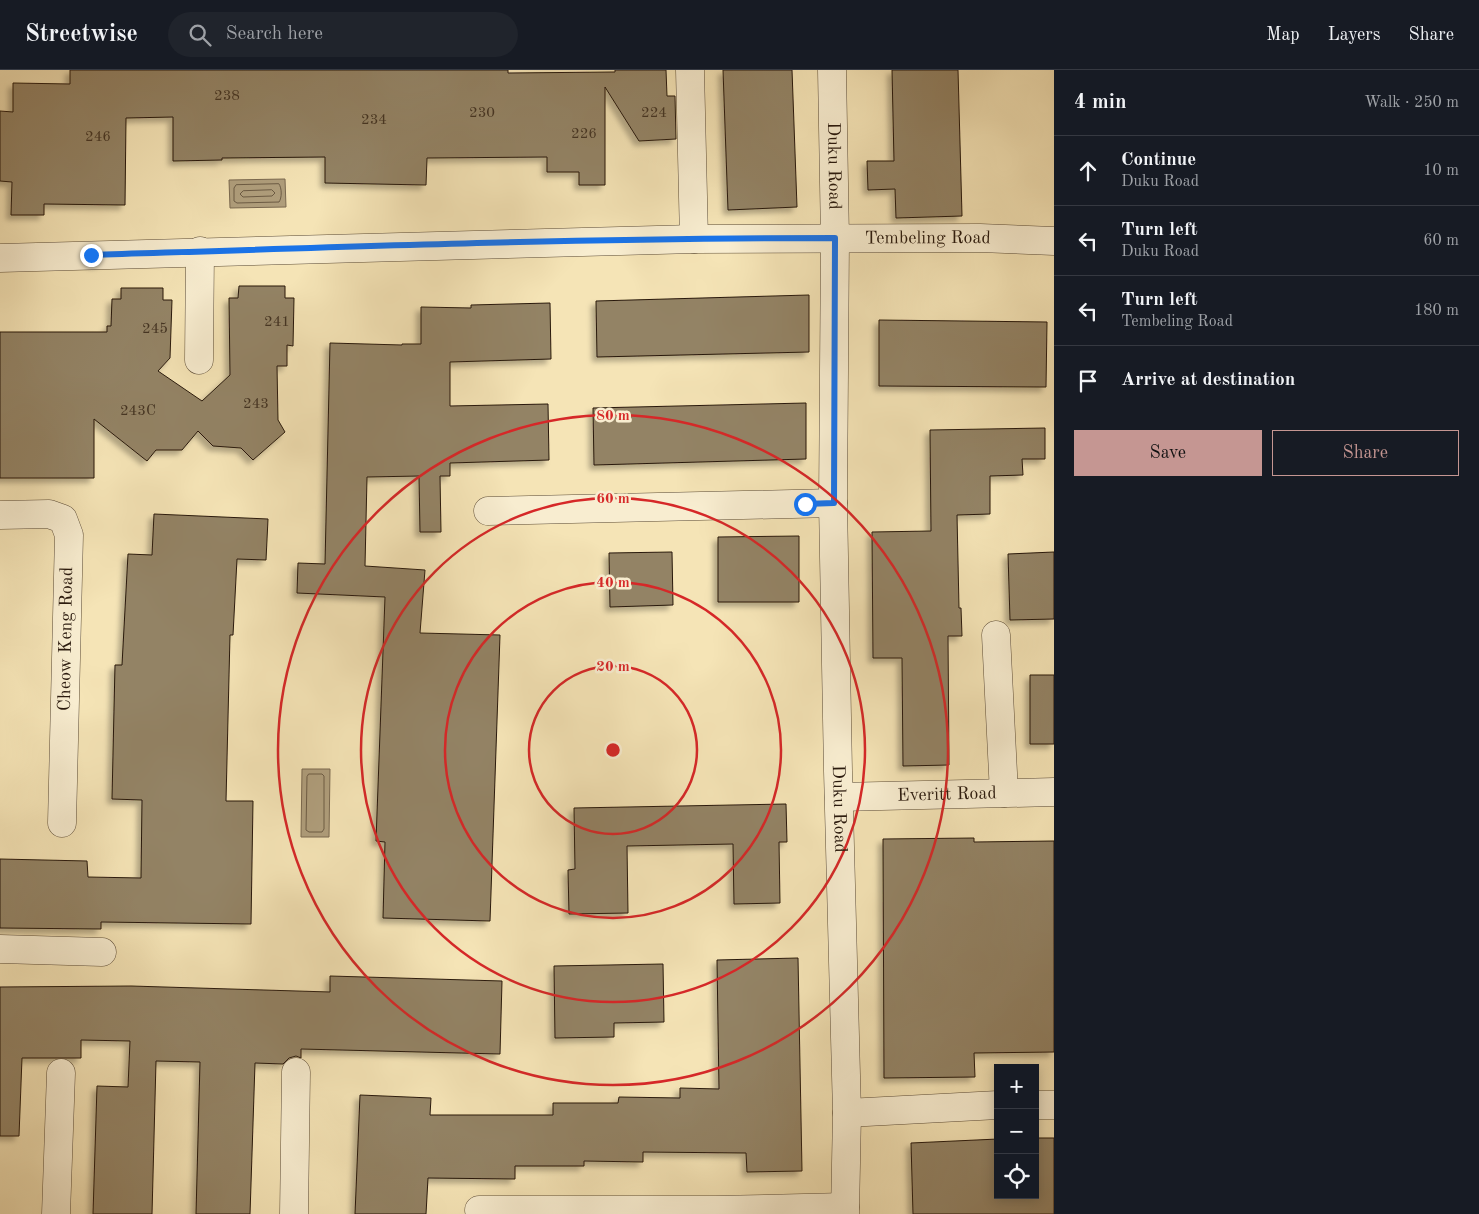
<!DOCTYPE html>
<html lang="en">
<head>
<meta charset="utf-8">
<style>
	body { margin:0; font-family:"Old Standard TT",serif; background:#20242c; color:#f1f3f6 }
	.controls { position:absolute; right:15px; bottom:15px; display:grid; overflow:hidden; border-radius:0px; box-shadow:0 2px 12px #0003 }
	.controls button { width:45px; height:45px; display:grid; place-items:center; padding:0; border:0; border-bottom:1px solid #363941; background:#171b24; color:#f1f3f6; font:25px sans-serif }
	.stop { position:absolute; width:15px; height:15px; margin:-11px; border:4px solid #1a73e8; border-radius:50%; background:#fff }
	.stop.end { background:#1a73e8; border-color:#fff; box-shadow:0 1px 5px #0008 }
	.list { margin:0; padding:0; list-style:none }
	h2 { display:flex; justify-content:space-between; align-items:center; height:65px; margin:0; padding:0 20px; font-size:21px }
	h2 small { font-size:16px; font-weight:400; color:#9ea1a6 }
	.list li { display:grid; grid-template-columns:32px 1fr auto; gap:15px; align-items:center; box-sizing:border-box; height:70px; padding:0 20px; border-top:1px solid #363941 }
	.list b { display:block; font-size:19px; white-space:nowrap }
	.list p { margin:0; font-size:16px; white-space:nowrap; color:#9ea1a6 }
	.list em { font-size:16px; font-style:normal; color:#9ea1a6 }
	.actions { display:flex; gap:10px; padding:15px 20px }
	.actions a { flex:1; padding:11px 0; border:1px solid #c59692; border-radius:0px; text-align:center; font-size:18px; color:#c59692 }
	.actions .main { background:#c59692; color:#111 }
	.icon { flex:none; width:28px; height:28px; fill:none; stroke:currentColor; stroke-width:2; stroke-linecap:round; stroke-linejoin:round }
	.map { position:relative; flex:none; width:1054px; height:1144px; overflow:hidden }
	header { display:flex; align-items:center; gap:30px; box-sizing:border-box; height:70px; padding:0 25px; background:#171b24; border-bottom:1px solid #363941 }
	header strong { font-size:24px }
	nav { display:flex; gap:28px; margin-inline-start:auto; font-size:18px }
	.search { width:350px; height:45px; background:#20242c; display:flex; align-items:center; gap:12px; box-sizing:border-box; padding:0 18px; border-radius:28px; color:#9ea1a6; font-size:19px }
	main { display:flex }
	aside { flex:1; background:#171b24 }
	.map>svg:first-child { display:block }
</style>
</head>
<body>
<header>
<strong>Streetwise</strong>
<div class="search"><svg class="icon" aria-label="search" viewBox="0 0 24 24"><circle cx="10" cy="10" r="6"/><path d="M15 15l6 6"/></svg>Search here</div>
<nav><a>Map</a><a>Layers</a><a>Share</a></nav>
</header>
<main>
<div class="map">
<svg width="1054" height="1144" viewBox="0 0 1054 1144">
	<defs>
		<filter id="shadow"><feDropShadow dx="-4.5" dy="4.5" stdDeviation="2.5" flood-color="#0004"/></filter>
	</defs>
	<rect width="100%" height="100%" fill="#f5e4b6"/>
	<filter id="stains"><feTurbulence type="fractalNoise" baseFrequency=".004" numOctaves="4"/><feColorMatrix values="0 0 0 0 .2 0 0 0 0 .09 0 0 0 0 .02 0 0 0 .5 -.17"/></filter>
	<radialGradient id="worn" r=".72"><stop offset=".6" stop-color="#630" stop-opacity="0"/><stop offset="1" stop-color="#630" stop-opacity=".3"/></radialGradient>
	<path fill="#b09f7d" stroke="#7a6950" d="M285,109L286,137L230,138L229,110Z
		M302,699H330L329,767H301Z"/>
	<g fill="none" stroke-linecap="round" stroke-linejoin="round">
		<path stroke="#6c5c45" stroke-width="1" d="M279,114C282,118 282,128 279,132L237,133L234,131V118L236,115Z
			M272,120L275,123L272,126L243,127L240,124L243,121Z
			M309,704H322L324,706V759L322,762H309L306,760L307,707Z"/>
	</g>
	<path fill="#938365" stroke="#29190d" filter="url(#shadow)" d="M70,0H508V3L615,2V0H666L667,26H675L676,69L639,71L605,17V115H579V102H547V87L427,88L426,115L325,113V87L222,88V90L173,91V47L126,48L125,135L44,134V145H11L12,112L0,111V41L13,42V13L70,14Z
		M723,0H792L797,137L728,140Z
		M892,0H958L962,146L896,148L895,119L868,120L867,91H894Z
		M239,216H285V228H294L293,276L287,275V296H277L278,350L285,362L253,390L241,378L213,376L198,361L182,380H156L147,391L94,349V408H0V262H107V256H111L112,229H121V218H163V230H172L170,288L158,301L202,331L230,305L229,228H238Z
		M809,225V282L597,287L596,231Z
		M550,233L551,289L450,292V336L548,334L549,390L450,393V406H440L441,462H420L419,406L367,407L365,496L425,500L420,563L500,565L490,851L383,848L385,772L376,771L385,527L297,523L298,493L325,494L330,273L402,275V274H421V237L471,238V235Z
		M879,250L1047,252L1046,317L879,316Z
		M806,333V389L594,395L593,338Z
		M1045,358V389H1022L1023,405L990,406V444L957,445L959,538H961L962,566H948L949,695L903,696L902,588H873L872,462L931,461L930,360Z
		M154,444L268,449L266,490L237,489L233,565H230L226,731H253L251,854L101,852V859L0,858V789L87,791L88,807L141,808L142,730L112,729L115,595H122L128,484L152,485Z
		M799,466V532H718V467Z
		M672,482L673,535L610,537L609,483Z
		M1054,482V549L1010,550L1008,484Z
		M1030,605H1054V674H1030Z
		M786,734L787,772H779L780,833L734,834L733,774L627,776L628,843L569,844L568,800L575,799L574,738Z
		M974,768V772L1054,771V982L974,983L975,1007L884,1008L883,769Z
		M798,888L802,1101L747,1102L746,1083L643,1082V1092L584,1091V1096H515V1109L428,1108L426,1144H355L360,1025L431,1028L430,1045H553V1033H618L619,1027L680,1028V1018L719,1019L717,890Z
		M663,894L664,952L614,953V967L555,968L554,896Z
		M330,906L502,911L500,984L301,979V988L296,986L289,988L283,994L255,993L250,1144H196L200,992L156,991L152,1144H93L97,1016L128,1017L130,971L81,970V988H22L19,1066H0V917L131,916L330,922Z
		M1035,1068H1054V1144H913L911,1073L998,1069V1125H1035Z"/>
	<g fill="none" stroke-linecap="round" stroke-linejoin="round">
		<defs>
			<g id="street">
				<path d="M690,0L694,169"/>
				<path id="s1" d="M832,0L835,169L833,433L838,701L847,1043L845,1144"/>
				<path id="s2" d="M0,188L694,169L980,168L1054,171"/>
				<path d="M199,290L200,181"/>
				<path d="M488,441L833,433"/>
				<path d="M0,445L49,444L63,449L69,465L62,753"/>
				<path d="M996,565L1004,723"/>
				<path id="s3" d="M839,727L1054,722"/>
				<path d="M0,879L102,882"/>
				<path d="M1035,1035H1054"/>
				<path d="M847,1043L998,1035"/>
				<path d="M479,1140H716L845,1137"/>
				<path d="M56,1144L61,1003"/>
				<path d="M294,1144L296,1002"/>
			</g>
		</defs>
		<use href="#street" stroke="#5c4c37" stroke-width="29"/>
		<use href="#street" stroke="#f8edd0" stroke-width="28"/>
	</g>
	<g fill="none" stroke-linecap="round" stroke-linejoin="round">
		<path stroke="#1a73e8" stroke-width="6" d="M91,185C339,177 587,168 835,168L834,433L805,434"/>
	</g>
	<g fill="none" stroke="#d62828" stroke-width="2.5">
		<circle cx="613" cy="680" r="84"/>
		<circle cx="613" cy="680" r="168"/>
		<circle cx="613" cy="680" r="252"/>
		<circle cx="613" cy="680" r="335"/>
	</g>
	<g text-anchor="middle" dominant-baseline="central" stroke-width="5" stroke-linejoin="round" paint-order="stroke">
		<g font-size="15" fill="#443423">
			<text x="227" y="26">238</text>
			<text x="482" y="43">230</text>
			<text x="654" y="43">224</text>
			<text x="374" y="50">234</text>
			<text x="584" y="64">226</text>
			<text x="98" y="67">246</text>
			<text x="277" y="252">241</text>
			<text x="155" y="259">245</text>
			<text x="256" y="334">243</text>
			<text x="138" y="341">243C</text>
		</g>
		<g font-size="18" fill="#29190d" stroke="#f8edd0">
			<text stroke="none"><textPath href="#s1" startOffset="96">Duku Road</textPath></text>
			<text stroke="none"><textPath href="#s2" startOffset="928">Tembeling Road</textPath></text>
			<text transform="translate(66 569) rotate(-89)">Cheow Keng Road</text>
			<text stroke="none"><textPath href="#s3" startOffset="108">Everitt Road</textPath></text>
			<text stroke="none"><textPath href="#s1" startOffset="739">Duku Road</textPath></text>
		</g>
	</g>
	<circle cx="613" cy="680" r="8" fill="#d62828" stroke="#f8edd0" stroke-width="2.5"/>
	<g font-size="15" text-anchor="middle" font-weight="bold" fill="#d62828" stroke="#f8edd0" stroke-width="5" stroke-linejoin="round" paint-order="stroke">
		<text x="613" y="350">80 m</text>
		<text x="613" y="433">60 m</text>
		<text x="613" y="517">40 m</text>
		<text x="613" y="601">20 m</text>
	</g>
	<rect width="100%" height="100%" filter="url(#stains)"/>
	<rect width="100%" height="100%" fill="url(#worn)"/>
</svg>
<div class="controls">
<button>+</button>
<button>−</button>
<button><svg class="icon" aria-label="locate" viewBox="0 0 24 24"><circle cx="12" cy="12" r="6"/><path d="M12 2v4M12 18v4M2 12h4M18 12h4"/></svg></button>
</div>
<div class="stop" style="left:805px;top:434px"></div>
<div class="stop end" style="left:91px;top:185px"></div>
</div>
<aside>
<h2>4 min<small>Walk · 250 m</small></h2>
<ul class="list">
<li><svg class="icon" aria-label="ahead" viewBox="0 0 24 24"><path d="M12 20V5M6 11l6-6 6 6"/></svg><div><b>Continue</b><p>Duku Road</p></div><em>10 m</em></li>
<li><svg class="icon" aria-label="left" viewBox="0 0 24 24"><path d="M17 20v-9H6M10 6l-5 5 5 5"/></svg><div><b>Turn left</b><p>Duku Road</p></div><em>60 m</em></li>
<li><svg class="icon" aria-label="left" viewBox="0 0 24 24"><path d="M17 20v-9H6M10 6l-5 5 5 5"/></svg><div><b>Turn left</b><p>Tembeling Road</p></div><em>180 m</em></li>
<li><svg class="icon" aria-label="arrive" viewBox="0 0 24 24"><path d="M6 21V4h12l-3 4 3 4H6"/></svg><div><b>Arrive at destination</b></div></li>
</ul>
<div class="actions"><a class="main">Save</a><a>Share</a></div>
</aside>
</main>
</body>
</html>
